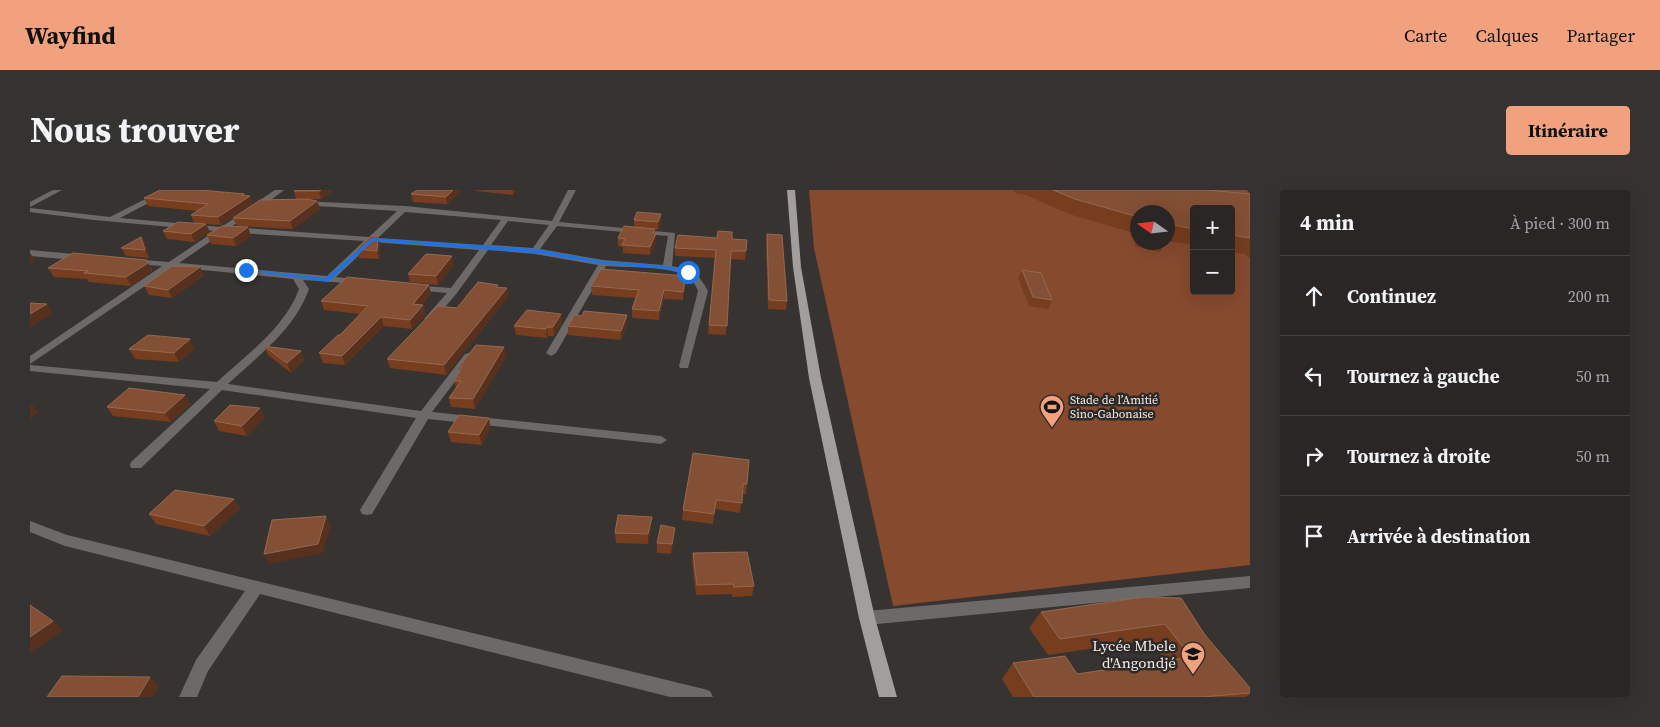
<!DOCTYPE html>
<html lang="fr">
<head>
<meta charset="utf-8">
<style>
	body { margin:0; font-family:"Source Serif 4",serif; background:#353232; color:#f1f3f6 }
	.controls { position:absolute; right:15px; top:15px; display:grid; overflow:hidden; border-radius:5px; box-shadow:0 5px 20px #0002 }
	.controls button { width:45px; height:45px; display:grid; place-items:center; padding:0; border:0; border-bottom:1px solid #454342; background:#292625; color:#f1f3f6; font:25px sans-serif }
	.compass { position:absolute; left:1100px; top:15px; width:45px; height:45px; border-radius:50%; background:#292625; box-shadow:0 5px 20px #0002; rotate:284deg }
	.stop { position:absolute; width:15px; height:15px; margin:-11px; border:4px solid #1a73e8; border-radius:50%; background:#fff }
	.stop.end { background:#1a73e8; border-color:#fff; box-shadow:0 1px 5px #0008 }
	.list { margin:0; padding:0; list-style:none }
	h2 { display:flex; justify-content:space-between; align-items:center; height:65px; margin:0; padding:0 20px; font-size:21px }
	h2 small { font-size:16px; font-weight:400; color:#a5a5a7 }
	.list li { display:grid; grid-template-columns:32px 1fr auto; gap:15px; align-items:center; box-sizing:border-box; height:80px; padding:0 20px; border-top:1px solid #454342 }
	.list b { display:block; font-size:19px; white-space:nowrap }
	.list em { font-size:16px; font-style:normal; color:#a5a5a7 }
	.icon { flex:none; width:28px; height:28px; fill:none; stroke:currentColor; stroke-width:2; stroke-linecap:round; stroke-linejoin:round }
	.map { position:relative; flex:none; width:1220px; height:507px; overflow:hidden; border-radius:5px }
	header { display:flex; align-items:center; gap:30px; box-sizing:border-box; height:70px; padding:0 25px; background:#f1a17d; color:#111 }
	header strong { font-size:24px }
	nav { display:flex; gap:28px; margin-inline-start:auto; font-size:18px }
	.intro { display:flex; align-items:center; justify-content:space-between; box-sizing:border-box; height:120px; padding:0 30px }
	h1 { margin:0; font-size:35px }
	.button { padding:12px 22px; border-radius:5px; background:#f1a17d; color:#111; font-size:18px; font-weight:700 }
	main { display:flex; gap:30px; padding:0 30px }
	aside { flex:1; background:#292625; border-radius:5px; box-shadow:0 5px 20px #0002 }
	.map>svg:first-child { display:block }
</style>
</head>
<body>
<header>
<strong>Wayfind</strong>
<nav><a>Carte</a><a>Calques</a><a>Partager</a></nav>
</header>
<div class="intro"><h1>Nous trouver</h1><a class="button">Itinéraire</a></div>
<main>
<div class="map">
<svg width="1220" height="507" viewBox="0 0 1220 507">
	<rect width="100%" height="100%" fill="#373331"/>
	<path fill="#864a2f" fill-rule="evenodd" d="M779,0H1220V375L863,416L784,58ZM1164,19H1201V101H1164ZM1108,22H1138V52H1108Z"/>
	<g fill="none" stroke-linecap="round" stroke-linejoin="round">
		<path fill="#6c6a69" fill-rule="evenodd" d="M23,0H32L0,17V12Z
			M133,0H143L90,28L191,37L219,19L223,21L222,23L201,37L339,47L367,21L271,15L267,13L271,11L375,16L522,31L538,0H546L529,32L645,43L642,76C662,80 668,82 678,101L658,178H650L649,176L668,101C665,94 661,86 653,84C632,76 599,78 576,76L526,163L521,166L516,163L568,75L505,64L458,60L427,103L403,131L399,132L394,129L417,103L383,100L378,97L380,95L421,98L449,60L343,52L306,87L332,90V94L273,90L279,99C265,139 228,166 198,194L391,221L435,164L439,163L444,166L402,222L631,246L637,250L631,254L398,229L342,324L337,325L332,324L330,320L386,228L192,200L111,278H101L100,275L101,272L180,199L0,181V175L187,192C216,165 255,138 269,99L263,89L143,77L0,174V166L132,76L102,74L99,73V69L139,72L185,41L64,30L0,22V18L80,27ZM375,22L471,30L453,55L348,48ZM478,31L519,35L503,58L461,55ZM527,36L638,46L633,75L573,70L510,59ZM194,42L334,51L297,86L149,73Z
			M245,0H254L233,16H227V12Z
			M0,60L55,65L59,68L55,71L0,66Z
			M0,331L37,345L674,499L680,501L683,507H640L230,404L178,481L167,507H149L166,470L215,401L35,356L0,342Z
			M1220,386V398L837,435L831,433L829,428L831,423L837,421Z"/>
		<path fill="#a29e9c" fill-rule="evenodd" d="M757,0H765L771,77L791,188L845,428L867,507H849L829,428L779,188L763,77Z"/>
	</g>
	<path fill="#763d1f" d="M266,0H304L291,9H266L264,1Z
		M387,0H432L417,14L383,12L381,4Z
		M445,0H487L483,5L446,1Z
		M983,0H1178L1220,4V69L1214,64L1201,62V19H1164V55L1138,51V22H1108V52H1136L1130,62L1105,56L1104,43L1039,24L996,5L987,4Z
		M214,4L223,13L191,35L164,33L161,25L167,21L118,16L114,8Z
		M287,11L290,19L263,39L207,36L203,28Z
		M604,30L631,32L628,40L625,39L626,52L620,65L593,63V57L588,56V48L604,37Z
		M176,34L180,42L165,52L137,49L133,41Z
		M218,37L221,46L206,56L181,54L177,45Z
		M737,44L757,111L756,120L738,119L736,52Z
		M348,46L350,54L349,69L329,68L327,59Z
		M111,47L116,55L119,68L96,66L91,58Z
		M702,49L716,61L715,70L700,69L696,145L678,144L685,68L645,66V58Z
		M424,75L408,95L380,92L378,84Z
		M170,77L174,86L142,108L119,105L114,96Z
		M18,78H122V81L101,96L59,92L57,89L24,87Z
		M992,80L1022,110L1018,119L999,116L988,88Z
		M656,86L655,95L653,110L634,109L629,130L602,128V119L605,108L562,105L561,96Z
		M469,98H477L478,107L416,185L360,178L357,169L427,118Z
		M401,103L392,115H393L396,124L382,139L354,136L315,175L293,173L289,163L310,145L330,124L294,120L291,111Z
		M531,124L532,133L524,146H518L517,148L486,145L484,136Z
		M597,125V134L591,150L538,145V136L552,126Z
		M234,156L271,161L274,170L261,183L238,165Z
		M474,157L476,166L445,219L421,217L419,208L426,198L424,191L430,181L429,177Z
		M99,159H164L149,172L105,169Z
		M161,214L141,232L83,226L77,217Z
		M235,227L217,246L189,241L184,231Z
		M459,228L460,238L452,255L421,252L418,242Z
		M663,263L717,294L716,304H712L710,323L685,319L683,334L652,330L653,320Z
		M204,309L210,319L180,346L126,334L119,324Z
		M621,337L618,354L586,353L585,343Z
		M644,348L641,364L627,363V353Z
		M663,363L724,396L722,406L702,407V404L666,405L662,373Z
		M1114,407L1175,445L1220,498V505L1218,507H983L972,489L983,473L1047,484L1136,471L1120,450L1018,465L999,438L1011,422Z"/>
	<path fill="#57311d" d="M291,0H304L291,9L289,1Z
		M423,0H432L417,14L416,7Z
		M483,0H487L483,5Z
		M214,4L216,8L220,6L223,13L191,35L188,27Z
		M287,11L290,19L263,39L260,31Z
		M631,24V32L628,40V32Z
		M176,34L180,42L165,52L161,44Z
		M218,37L221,46L206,56L203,48Z
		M625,39V46L626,43V52L620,65V57Z
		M348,46L350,54L349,69L347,61Z
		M111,47L116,55L119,68L115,60Z
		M0,63L5,70L0,73Z
		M422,66L424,75L408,95L406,86Z
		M117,70L122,81L101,96L96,87Z
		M170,77L174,86L142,108L138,100Z
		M656,86L655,95L653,110V102Z
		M399,95L401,103L386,123L383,114Z
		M477,98L478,107L416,185L414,175Z
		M634,100V109L629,130V121Z
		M17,114L23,123L0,137V124Z
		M393,115L396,124L382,139L380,130Z
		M531,124L532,133L524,146L523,137Z
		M597,125V134L591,150V141Z
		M351,127L354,136L315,175L312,166Z
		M517,137L518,146L517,148L516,139Z
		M160,149L164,159L149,172L144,163Z
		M474,157L476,166L445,219L443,209Z
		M271,161L274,170L261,183L257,173Z
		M155,205L161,214L141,232L135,223Z
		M0,213H1L8,222L0,229Z
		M230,218L235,227L217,246L212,236Z
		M459,228L460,238L452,255L449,245Z
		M204,309L210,319L180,346L174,336Z
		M296,326L301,336L293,363L239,374L234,364Z
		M622,327L621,337L618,354V344Z
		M645,338L644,348L641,364L642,354Z
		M23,431L33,440L0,464V447Z
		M120,487L129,496L123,507H108Z"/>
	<path fill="#835035" stroke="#946952" d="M130,0H170L214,4L212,5L220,6L188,27L161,25L178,14L114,8Z
		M266,0H291L289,1H264Z
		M387,0H423L416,7L381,4Z
		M1023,0H1178L1220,4V48L1201,45V19H1164V39L1138,34V22H1108V27L1045,9Z
		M277,9L287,11L260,31L203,28L230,10Z
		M607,22L631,24L628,32L604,30Z
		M148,32L176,34L161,44L133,41Z
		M192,36L218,37L203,48L177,45Z
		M594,36L625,39L623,43H626L620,57L592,55L595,49L588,48Z
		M688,41L702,42V49L717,50L716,61H701L697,136L679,135L686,60L645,58L648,45L687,48Z
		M737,44L752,45L757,111L739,110Z
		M341,46H348L347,61L327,59Z
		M111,47L115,60L91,58Z
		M43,63L117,70L118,73L96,87L54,83L58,81L18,78Z
		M396,64L422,66L406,86L378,84Z
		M142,76L170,77L138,100L114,96Z
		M571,79L656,86L653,102L634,100L629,121L602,119L609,100L561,96Z
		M992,80L1011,83L1022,110L1003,107Z
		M317,87L399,95L383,114L393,115L380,130L351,127L312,166L289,163L308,145H310L338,116L291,111Z
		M448,92L468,95L466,97L477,98L414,175L357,169L408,116L427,118Z
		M0,113L17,114L0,124Z
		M497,120L531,124L523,137H517L516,139L484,136Z
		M554,121L597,125L591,141L538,136L544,125L552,126Z
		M118,145L160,149L144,163L99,159Z
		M446,155L474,157L443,209L419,208L431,191H424L432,177H429Z
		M234,156L271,161L257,173Z
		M99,198L155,205L135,223L77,217Z
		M200,215L230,218L212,236L184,231Z
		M429,225L459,228L449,245L418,242Z
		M663,263L719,270L717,294H713L712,313L686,310L684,324L653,320Z
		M145,300L204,309L174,336L119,324Z
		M588,325L622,327L618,344L585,343Z
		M296,326L288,354L234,364L242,330Z
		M631,335L645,338L642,354L627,353Z
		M717,362L724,396L704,397L703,394L667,395L663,363Z
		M1114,407L1151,408L1175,445L1220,498V503L1172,507H1004L983,473L1035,466L1047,484L1161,467L1135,434L1030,449L1011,422Z
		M0,415L23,431L0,447Z
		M32,486L120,487L108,507H17Z"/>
	<path fill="#1a73e8" d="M342,48L505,59L573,71L638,76L661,82L658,84L638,79L573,74L505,63L343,51L298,92L213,80L216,79L296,88Z"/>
	<defs>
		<symbol id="stadium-pin" viewBox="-11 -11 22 30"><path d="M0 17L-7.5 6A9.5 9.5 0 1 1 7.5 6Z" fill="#f1a17d" stroke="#2d2927"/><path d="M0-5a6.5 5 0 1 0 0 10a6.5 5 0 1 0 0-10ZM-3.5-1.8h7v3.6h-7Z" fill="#111"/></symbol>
		<symbol id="school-pin" viewBox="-11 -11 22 30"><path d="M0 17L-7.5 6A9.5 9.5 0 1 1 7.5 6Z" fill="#f1a17d" stroke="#2d2927"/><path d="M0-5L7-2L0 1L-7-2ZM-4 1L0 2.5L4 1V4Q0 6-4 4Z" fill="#111"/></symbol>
	</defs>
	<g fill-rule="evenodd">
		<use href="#stadium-pin" x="1008" y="203" width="28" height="38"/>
		<use href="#school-pin" x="1149" y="450" width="28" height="38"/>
	</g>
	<g text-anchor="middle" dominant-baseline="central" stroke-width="5" stroke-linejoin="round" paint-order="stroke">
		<g font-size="12" fill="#f0edec" stroke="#2d2927" text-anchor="start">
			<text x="1040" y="210">Stade de l’Amitié<tspan x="1040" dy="14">Sino-Gabonaise</tspan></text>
		</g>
		<g font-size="15" fill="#f0edec" stroke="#2d2927" text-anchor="end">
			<text x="1146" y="455">Lycée Mbele<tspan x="1146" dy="17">d'Angondjé</tspan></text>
		</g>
	</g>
</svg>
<div class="controls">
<button>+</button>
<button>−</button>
</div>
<svg class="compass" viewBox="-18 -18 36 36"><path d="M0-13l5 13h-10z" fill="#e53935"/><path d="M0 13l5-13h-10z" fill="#a5a5a7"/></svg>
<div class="stop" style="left:658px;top:82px"></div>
<div class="stop end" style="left:216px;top:80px"></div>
</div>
<aside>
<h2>4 min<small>À pied · 300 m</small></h2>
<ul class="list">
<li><svg class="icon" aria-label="ahead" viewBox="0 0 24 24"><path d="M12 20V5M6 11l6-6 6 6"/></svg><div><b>Continuez</b></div><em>200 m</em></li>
<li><svg class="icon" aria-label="left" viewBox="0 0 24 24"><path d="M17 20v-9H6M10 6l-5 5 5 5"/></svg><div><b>Tournez à gauche</b></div><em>50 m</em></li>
<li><svg class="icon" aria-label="right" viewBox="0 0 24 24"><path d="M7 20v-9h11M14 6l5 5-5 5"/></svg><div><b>Tournez à droite</b></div><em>50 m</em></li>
<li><svg class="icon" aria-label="arrive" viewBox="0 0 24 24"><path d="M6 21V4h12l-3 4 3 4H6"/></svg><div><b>Arrivée à destination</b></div></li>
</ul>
</aside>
</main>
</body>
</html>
